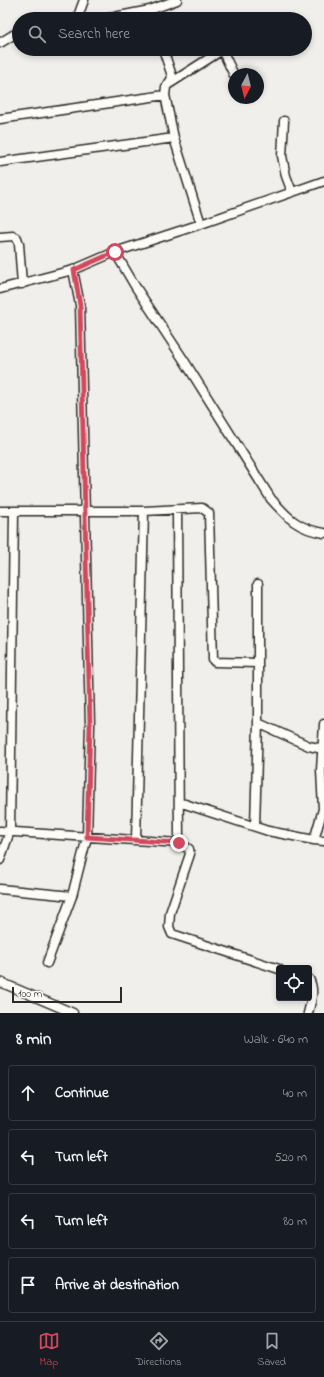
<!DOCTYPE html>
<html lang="en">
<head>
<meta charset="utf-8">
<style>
	body { margin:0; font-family:"Indie Flower",sans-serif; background:#242831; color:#f1f3f6 }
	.controls { position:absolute; right:12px; bottom:12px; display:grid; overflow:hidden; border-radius:4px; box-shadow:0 2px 6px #0003 }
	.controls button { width:36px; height:36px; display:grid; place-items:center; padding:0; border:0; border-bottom:1px solid #363941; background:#171b24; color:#f1f3f6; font:20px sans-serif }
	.compass { position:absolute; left:228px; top:68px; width:36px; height:36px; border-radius:50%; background:#171b24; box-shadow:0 2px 6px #0003; rotate:187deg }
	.scale { position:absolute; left:12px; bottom:10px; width:110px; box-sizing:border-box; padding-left:4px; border:2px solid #2b2b2b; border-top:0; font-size:11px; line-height:14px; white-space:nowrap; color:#2b2b2b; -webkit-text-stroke:3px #fdfcf7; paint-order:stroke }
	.stop { position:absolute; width:12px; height:12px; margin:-9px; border:3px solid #d1495b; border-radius:50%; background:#fff }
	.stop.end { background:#d1495b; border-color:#fff; box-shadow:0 1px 4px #0008 }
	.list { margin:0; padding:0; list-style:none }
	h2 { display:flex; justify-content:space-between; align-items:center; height:52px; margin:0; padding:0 16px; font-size:17px }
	h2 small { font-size:13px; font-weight:400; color:#9ea1a6 }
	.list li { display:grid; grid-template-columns:26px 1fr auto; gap:12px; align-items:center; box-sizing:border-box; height:56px; margin:0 8px 8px; padding:0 8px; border:1px solid #363941; border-radius:4px }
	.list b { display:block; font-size:15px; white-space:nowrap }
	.list em { font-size:13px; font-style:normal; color:#9ea1a6 }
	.icon { flex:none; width:22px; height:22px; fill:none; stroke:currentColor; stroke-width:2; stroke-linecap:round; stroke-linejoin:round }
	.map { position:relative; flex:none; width:324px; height:1013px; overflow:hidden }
	.search { position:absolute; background:#171b24; box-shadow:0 2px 6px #0003; left:12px; right:12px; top:12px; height:44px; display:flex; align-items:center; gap:10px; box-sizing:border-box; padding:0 14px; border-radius:22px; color:#9ea1a6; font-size:15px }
	.sheet { height:308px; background:#171b24 }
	nav { display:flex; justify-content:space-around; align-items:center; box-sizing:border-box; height:56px; border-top:1px solid #363941; background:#171b24; font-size:11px; color:#9ea1a6 }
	nav a { display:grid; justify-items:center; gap:2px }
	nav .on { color:#d1495b }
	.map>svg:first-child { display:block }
</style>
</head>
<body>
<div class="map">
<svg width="324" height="1013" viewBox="0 0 324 1013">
	<rect width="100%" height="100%" fill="#f0efeb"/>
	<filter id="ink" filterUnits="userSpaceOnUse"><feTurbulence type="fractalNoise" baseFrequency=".025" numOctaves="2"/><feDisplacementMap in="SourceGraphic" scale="8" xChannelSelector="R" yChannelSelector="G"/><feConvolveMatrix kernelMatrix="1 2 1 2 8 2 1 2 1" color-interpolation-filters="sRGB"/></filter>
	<g filter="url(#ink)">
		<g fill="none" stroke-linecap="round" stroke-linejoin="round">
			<defs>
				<path id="minor" d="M150,10L153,19
					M77,19L84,0
					M104,19L150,10L177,0
					M0,43L13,35L19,34
					M163,49L172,76L171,80L166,87L165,95L174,138L201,224
					M169,84L219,52H223L234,75
					M0,119L165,95
					M284,121L282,156L286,176L292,192
					M0,162L174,138
					M0,237L13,236L17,238L19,244L22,284
					M115,252L135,286L185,362L271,499C288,518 298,529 324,533
					M0,289L73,270L115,252L201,224L324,181
					M177,509L179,843
					M0,511H144L202,508L209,513L213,660L215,662L258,663
					M258,723L309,746L323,749
					M179,803L185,804L268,831L314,840L323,809L321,770L324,724
					M255,826L258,723V584
					M0,831L179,843L189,849L190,854L170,913L169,927L172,934L279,969
					M136,840L144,511
					M314,840L324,841
					M0,860L10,831L14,511
					M0,889L72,896
					M47,963L72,896L87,837L90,725L80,305L73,270
					M0,982L73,1013
					M308,1013C311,1002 315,990 309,979"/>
			</defs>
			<use href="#minor" stroke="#2b2b2b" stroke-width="11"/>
			<use href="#minor" stroke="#fdfcf7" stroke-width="8"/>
		</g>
	</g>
	<g fill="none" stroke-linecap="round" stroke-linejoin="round" filter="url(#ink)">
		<path stroke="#d1495b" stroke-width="5" d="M115,252L74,270L80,305L90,725L87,837L179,843"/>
	</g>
</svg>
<div class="controls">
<button><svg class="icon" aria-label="locate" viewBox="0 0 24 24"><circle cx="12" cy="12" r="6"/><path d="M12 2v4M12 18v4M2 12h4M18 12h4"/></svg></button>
</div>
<svg class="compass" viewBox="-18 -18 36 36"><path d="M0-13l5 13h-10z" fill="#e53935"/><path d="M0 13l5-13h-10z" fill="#9ea1a6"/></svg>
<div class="scale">100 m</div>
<div class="stop" style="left:115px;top:252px"></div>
<div class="stop end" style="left:179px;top:843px"></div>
<div class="search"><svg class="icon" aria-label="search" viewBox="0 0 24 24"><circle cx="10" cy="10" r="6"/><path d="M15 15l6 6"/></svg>Search here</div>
</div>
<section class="sheet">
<h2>8 min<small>Walk · 640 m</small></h2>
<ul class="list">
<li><svg class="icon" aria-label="ahead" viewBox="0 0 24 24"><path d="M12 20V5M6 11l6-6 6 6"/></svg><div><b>Continue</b></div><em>40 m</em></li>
<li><svg class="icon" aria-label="left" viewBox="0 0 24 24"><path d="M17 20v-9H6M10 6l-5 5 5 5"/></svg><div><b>Turn left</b></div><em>520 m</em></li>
<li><svg class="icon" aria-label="left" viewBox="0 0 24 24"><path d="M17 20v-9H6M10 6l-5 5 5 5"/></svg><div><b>Turn left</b></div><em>80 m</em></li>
<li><svg class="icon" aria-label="arrive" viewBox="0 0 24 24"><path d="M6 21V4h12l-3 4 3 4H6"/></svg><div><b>Arrive at destination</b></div></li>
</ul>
</section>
<nav>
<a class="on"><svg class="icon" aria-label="map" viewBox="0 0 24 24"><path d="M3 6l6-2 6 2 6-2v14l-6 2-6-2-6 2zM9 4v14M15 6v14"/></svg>Map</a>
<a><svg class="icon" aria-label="directions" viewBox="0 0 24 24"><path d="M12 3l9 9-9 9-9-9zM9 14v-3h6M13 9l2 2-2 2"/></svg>Directions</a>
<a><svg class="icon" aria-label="saved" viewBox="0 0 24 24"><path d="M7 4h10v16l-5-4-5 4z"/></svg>Saved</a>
</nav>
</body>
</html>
